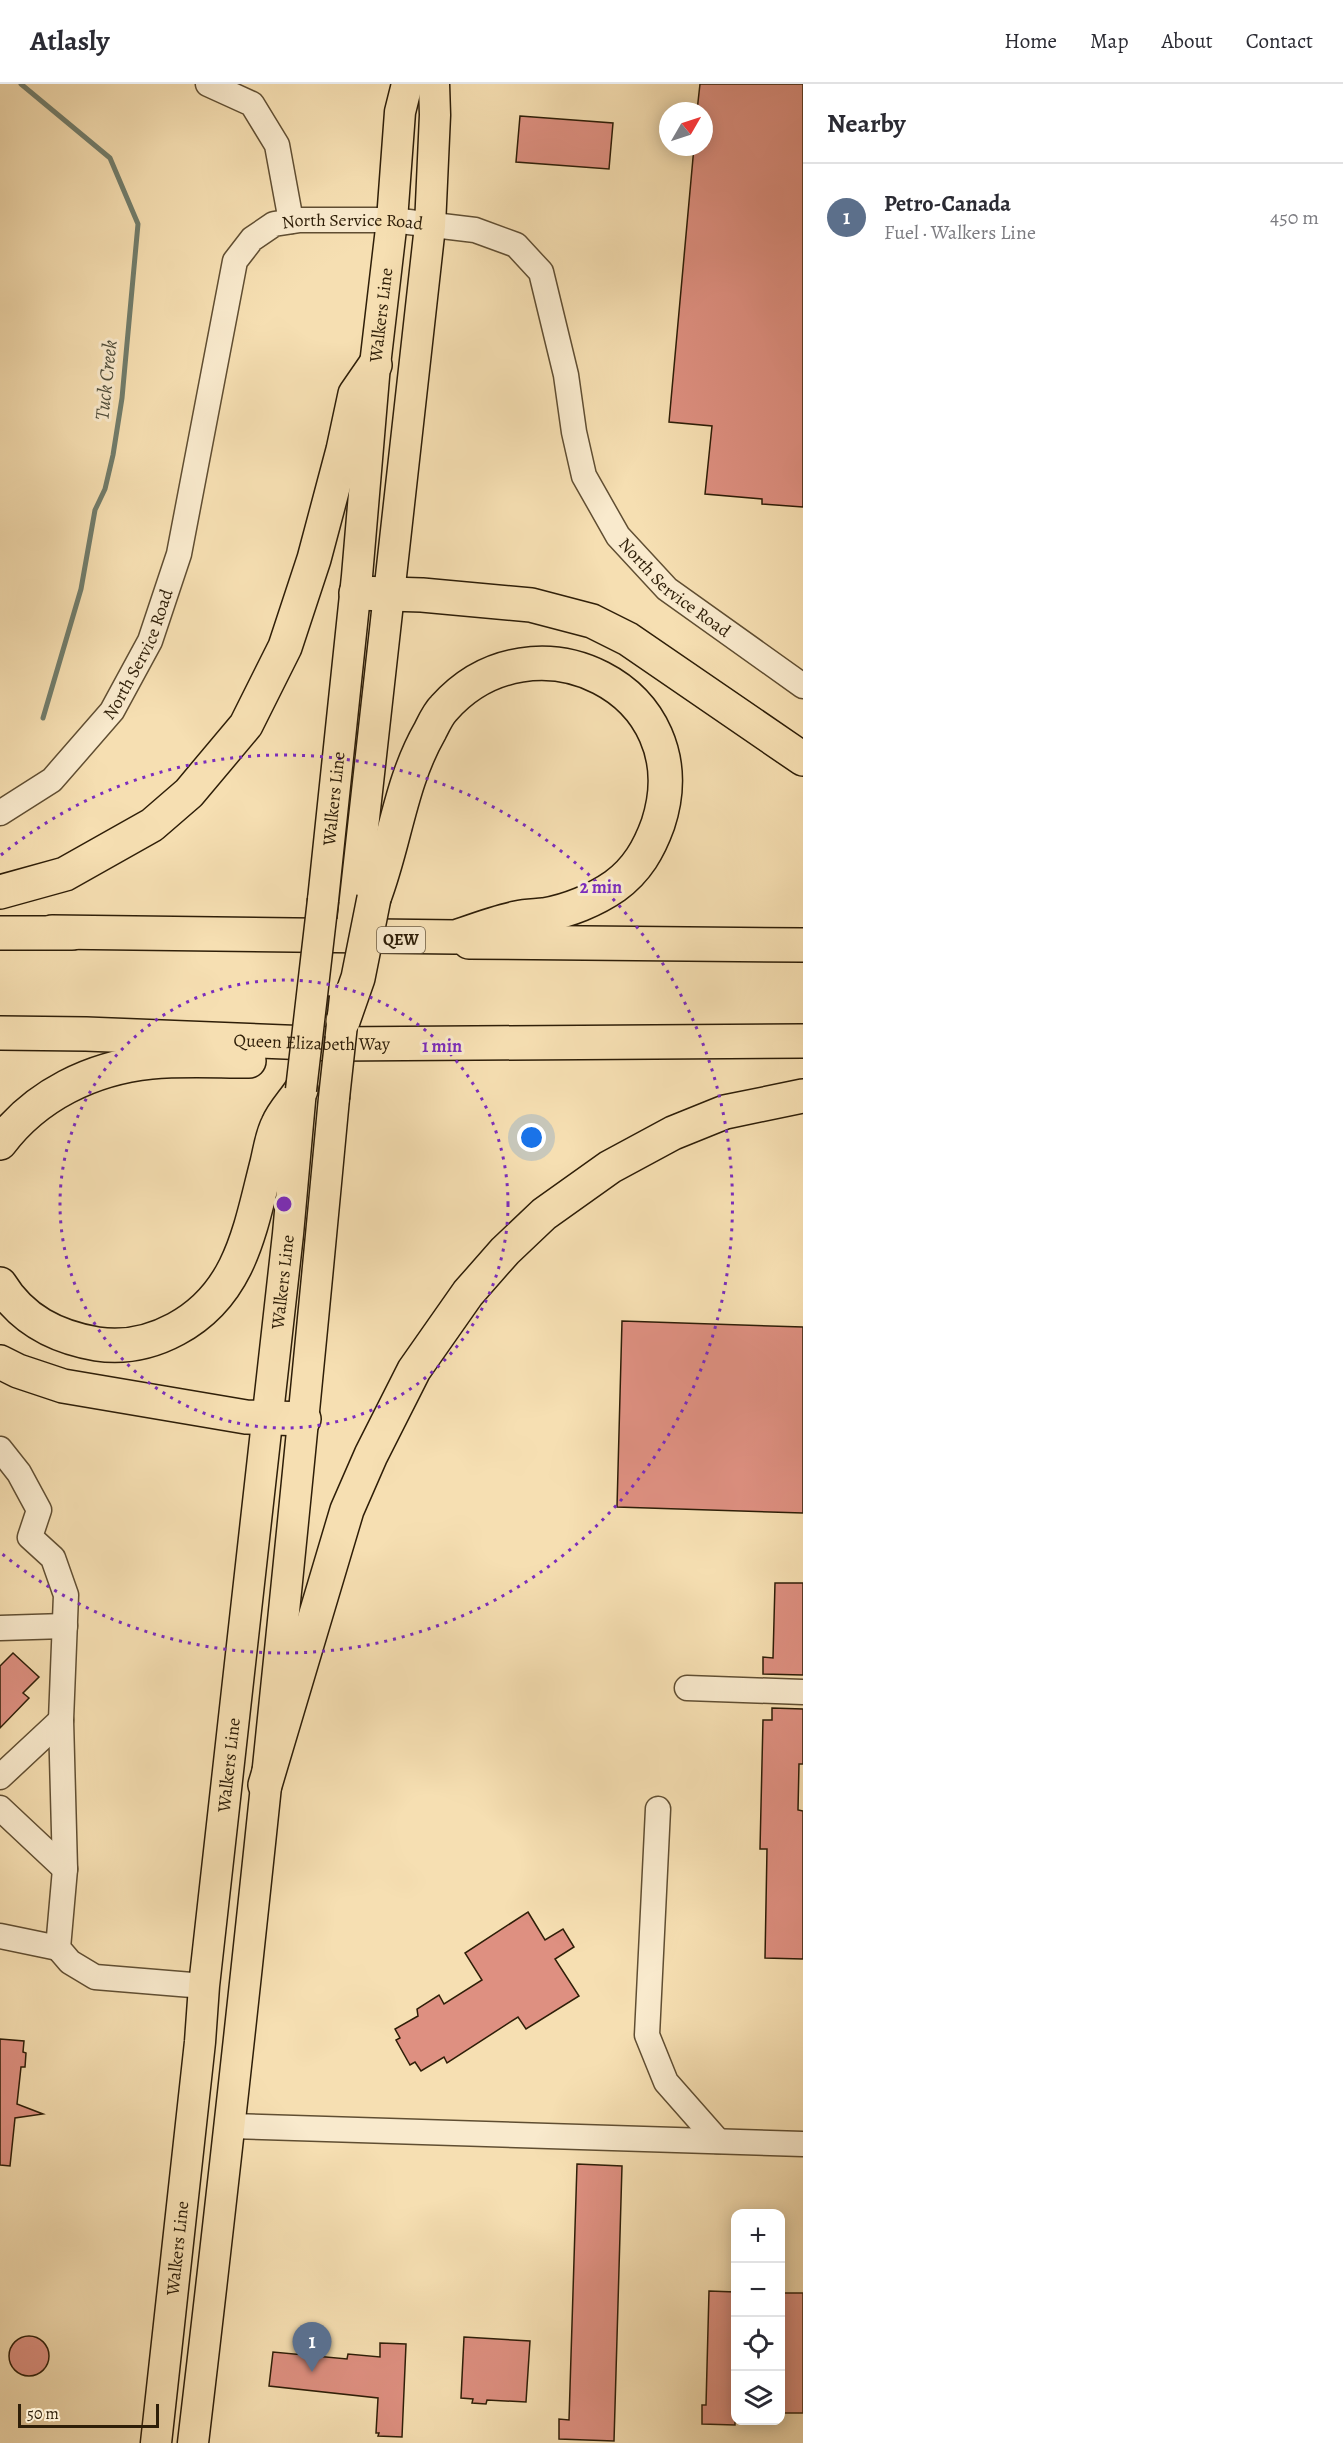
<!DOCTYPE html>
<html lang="en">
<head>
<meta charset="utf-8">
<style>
	body { margin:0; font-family:Alegreya,serif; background:#f7f7f7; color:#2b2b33 }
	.controls { position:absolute; right:18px; bottom:18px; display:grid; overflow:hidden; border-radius:12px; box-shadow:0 3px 15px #0003 }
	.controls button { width:54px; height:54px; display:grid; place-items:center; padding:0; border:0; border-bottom:2px solid #e1e1e2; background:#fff; color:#2b2b33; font:30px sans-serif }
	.compass { position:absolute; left:659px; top:18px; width:54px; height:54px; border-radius:50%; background:#fff; box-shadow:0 3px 15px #0003; rotate:51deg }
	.scale { position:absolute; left:18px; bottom:15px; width:141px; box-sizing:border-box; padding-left:6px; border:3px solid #2e1e08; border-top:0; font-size:16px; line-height:21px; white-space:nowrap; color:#2e1e08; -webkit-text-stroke:4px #f9eacd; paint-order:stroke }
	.you { position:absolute; left:532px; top:1054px; width:21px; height:21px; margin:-15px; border:4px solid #fff; border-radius:50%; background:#1a73e8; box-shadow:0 0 0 9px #1a73e833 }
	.badge { display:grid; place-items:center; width:39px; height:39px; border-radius:50%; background:#db2777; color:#fff; font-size:20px; font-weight:700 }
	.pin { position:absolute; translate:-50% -50px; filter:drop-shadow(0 2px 3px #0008) }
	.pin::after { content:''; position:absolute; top:32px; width:21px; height:18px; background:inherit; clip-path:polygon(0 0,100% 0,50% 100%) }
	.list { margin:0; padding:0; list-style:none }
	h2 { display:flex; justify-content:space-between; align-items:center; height:78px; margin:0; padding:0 24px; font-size:26px }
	h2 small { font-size:20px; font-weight:400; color:#7c7c81 }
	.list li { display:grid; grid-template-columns:39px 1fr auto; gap:18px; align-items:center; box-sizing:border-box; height:108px; padding:0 24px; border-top:2px solid #e1e1e2 }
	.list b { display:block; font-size:22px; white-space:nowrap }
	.list p { margin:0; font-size:20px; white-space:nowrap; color:#7c7c81 }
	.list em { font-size:20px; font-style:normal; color:#7c7c81 }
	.icon { flex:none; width:33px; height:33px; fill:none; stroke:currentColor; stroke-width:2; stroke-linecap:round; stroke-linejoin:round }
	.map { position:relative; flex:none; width:803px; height:2359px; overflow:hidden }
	header { display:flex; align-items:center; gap:36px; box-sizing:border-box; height:84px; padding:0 30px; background:#fff; border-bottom:2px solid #e1e1e2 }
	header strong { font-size:28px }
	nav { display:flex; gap:33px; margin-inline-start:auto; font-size:21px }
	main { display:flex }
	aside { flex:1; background:#fff }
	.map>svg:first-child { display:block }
</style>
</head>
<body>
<header>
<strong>Atlasly</strong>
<nav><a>Home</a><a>Map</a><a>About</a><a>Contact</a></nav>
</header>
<main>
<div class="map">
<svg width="803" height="2359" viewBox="0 0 803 2359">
	<rect width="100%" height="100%" fill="#f6dfb2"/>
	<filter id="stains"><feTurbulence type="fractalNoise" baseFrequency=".00333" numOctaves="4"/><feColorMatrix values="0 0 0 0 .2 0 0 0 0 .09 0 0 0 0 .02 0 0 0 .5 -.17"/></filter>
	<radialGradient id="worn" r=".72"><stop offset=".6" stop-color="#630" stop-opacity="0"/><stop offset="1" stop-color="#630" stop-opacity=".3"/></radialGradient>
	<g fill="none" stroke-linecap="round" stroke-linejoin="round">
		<path stroke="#717d6c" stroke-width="5" d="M21,0L110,74L138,140L122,314L113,371L105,405L95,426L81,505L43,634"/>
	</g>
	<path fill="#de9081" stroke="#2e1e08" stroke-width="1.5" d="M700,0H803V423L762,420V415L705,410L712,342L669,338L694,63H704V27H697Z
		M520,32L613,39L609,85L516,78Z
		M622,1237L803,1243V1429L617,1423Z
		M775,1499H803V1591L763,1590V1573L773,1574Z
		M13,1569L39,1593L23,1609L29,1614L0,1644V1582Z
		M772,1624L803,1625V1680H799L798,1726L803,1727V1875L765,1874L767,1765H760L763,1636H772Z
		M528,1828L545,1856L563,1845L574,1863L555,1875L579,1912L526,1945L518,1933L447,1979L444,1973L421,1987L415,1978L410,1981L396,1956L400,1954L395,1945L418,1932L417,1925L439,1911L444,1920L482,1896L465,1869Z
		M0,1955L24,1957L23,1968L26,1969L25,1983H21L17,2020L43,2030L15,2034L10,2082L0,2081Z
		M577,2080L622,2082L614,2357L559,2355V2335L569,2336Z
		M709,2207L735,2208V2341L702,2340V2321H706Z
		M780,2209H803V2329H780Z
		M9 2272a20 20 0 1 1 40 0a20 20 0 1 1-40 0Z
		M464,2253L530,2257L526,2318L487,2316L486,2320L472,2319L473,2315L461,2314Z
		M380,2259L406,2260L402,2353L378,2352L379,2349H376L378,2314L269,2302L273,2268L347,2275L348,2270L380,2273Z"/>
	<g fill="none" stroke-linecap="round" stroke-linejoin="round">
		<defs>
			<g id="minor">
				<path d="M208,0L252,20L277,61L291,137"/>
				<path id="s1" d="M0,729L52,696L112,627L150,557L179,470L235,177L252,155L274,140L300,136H392L475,146L516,161L541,188L566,291L574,348L584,392L618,452L667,505L803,602"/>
				<path d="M0,1365L19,1389L39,1426L30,1453L53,1474L66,1511L61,1636L65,1785L58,1864L70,1878L95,1893L204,1902"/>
				<path d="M0,1544L65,1542"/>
				<path d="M687,1604L803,1608"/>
				<path d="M0,1693L61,1636"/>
				<path d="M0,1724L65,1785"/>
				<path d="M658,1725L647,1951L666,1998L718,2057"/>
				<path d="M0,1852L58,1864"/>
				<path d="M231,2042L803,2060"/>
			</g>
			<g id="major">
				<path id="s2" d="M323,816L357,492L375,281L392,136L400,28L407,0"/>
				<path d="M352,842L430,142L435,31L434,0"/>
				<path id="s3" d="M156,2359L200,1958L204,1902L288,1150L301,1006"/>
				<path d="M193,2359C246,1911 292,1463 334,1014"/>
			</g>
			<g id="highway">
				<path d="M356,509L422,511L531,521L592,537L628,555L803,675"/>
				<path d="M0,808L65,790L152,741L189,709L246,641L285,563L314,475L343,366L355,310L375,281"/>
				<path d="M52,848L456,853C476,846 497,838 517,834C526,832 535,832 544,831C568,827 595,816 615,802C637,786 649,765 658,740C702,605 533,524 444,624C438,630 434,639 430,647C400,699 395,759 374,814"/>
				<path d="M0,849H72"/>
				<path d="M469,858L803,861"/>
				<path id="s4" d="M0,949L86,950L334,960L803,957"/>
				<path d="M0,1059C36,1011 92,984 151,978C183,975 217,977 249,977"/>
				<path d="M0,1200C22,1236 56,1253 97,1260C124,1264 152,1258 176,1245C241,1210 250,1145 267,1079C270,1067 272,1051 278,1040C283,1028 294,1017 301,1006"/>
				<path d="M0,1278L18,1287L63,1302L246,1333L304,1335"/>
				<path d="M265,1701L347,1426L371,1371L414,1286L468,1209L505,1167L544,1130L610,1083L673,1049L725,1028L803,1012"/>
			</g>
		</defs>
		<use href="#minor" stroke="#604e32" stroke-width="27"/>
		<use href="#major" stroke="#2e1e08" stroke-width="33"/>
		<use href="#highway" stroke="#2e1e08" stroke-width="36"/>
		<use href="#minor" stroke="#f9eacd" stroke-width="24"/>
		<use href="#major" stroke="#f6dfb2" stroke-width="30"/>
		<use href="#highway" stroke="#f6dfb2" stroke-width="33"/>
		<defs>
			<path id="major-bridge" d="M301,1006L323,816
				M334,1014L345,913"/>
			<path id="highway-bridge" d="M343,937L358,894L374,814"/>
		</defs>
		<use href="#major-bridge" stroke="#2e1e08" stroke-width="33" stroke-linecap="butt"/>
		<use href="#highway-bridge" stroke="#2e1e08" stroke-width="36" stroke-linecap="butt"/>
		<use href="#major-bridge" stroke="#f6dfb2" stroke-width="30"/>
		<use href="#highway-bridge" stroke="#f6dfb2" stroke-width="33"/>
	</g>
	<g fill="none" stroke="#7b2cbf" stroke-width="3" stroke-dasharray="3 6">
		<circle cx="284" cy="1120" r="224"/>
		<path d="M1 771A449 449 0 1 1 1 1469"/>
	</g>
	<g text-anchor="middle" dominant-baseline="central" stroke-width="6" stroke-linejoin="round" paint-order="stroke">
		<rect fill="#f9eacd" stroke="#6b5b43" stroke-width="1.5" x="377" y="843" width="48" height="26" rx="4.5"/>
		<g font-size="16" font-weight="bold" fill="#2e1e08">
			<text x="401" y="856">QEW</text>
		</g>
		<g font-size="18" fill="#2e1e08" stroke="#f9eacd">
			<text stroke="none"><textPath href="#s1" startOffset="756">North Service Road</textPath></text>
			<text stroke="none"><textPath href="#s2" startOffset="588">Walkers Line</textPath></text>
			<text stroke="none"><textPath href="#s1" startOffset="1314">North Service Road</textPath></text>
			<text stroke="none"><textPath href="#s1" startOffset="216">North Service Road</textPath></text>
			<text stroke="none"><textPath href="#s2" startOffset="102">Walkers Line</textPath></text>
			<text stroke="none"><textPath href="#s4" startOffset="312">Queen Elizabeth Way</textPath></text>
			<text stroke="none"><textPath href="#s3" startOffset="1168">Walkers Line</textPath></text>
			<text stroke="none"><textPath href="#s3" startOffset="682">Walkers Line</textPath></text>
			<text stroke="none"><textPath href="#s3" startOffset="196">Walkers Line</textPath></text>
		</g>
		<g font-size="20" font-style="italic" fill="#4f4d3a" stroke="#f9eacd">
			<text transform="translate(106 296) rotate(-84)">Tuck Creek</text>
		</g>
	</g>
	<circle cx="284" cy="1120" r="9" fill="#7b2cbf" stroke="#f9eacd" stroke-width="3"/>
	<g font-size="18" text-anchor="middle" font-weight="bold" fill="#7b2cbf" stroke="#f9eacd" stroke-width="6" stroke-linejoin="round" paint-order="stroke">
		<text x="601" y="809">2 min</text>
		<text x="442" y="968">1 min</text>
	</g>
	<rect width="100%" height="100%" filter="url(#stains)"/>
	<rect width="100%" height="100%" fill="url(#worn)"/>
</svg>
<div class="controls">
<button>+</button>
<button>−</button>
<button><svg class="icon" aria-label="locate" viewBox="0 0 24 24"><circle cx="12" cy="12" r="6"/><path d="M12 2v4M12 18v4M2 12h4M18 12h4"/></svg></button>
<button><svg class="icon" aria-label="layers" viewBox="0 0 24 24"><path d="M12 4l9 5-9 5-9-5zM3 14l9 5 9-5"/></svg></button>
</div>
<svg class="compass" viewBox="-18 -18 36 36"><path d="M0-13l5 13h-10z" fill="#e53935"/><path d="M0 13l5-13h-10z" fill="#7c7c81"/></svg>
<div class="scale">50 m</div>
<div class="you"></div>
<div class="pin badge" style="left:312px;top:2288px;background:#5c6f8a">1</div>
</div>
<aside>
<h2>Nearby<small></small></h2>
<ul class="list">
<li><span class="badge" style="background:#5c6f8a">1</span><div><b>Petro-Canada</b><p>Fuel · Walkers Line</p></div><em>450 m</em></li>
</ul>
</aside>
</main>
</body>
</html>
